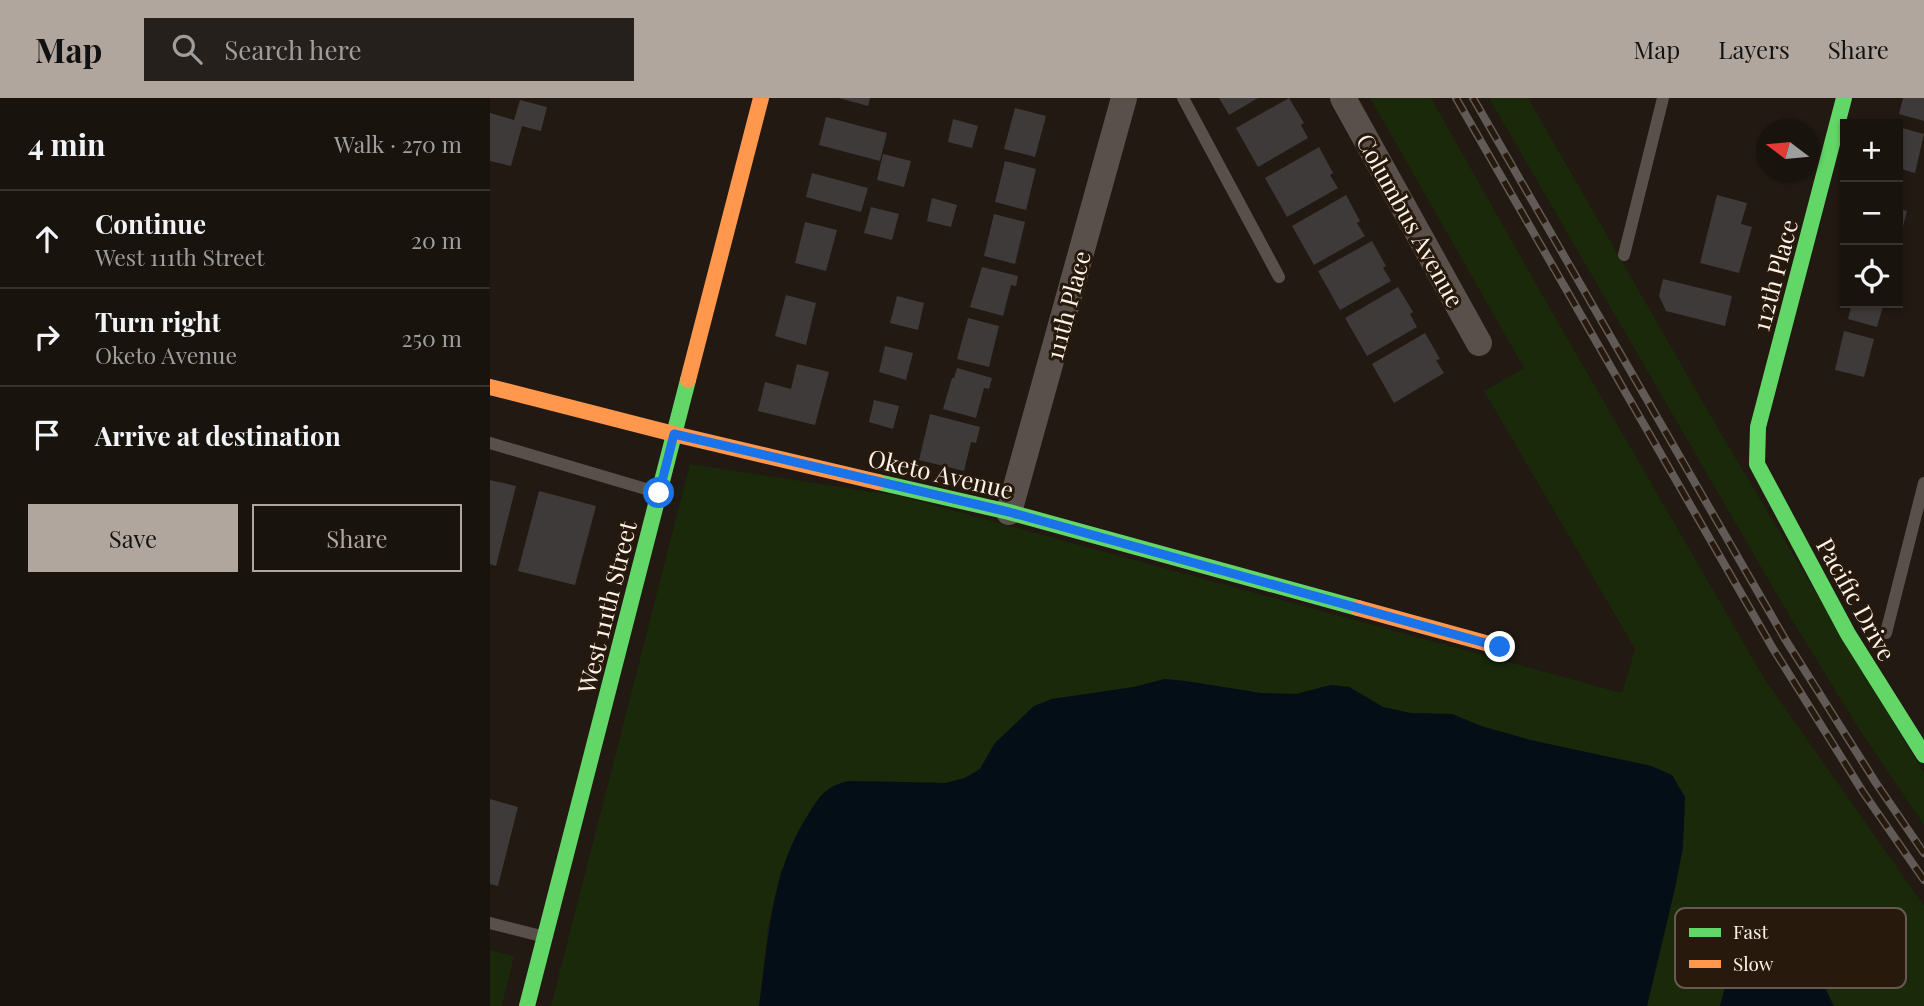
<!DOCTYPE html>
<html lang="en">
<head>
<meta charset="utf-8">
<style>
	body { margin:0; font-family:"Playfair Display",serif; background:#26201c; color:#f1f3f6 }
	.controls { position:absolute; right:21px; top:21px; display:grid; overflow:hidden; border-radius:0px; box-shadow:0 2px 5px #0004 }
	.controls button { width:63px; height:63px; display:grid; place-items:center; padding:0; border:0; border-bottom:2px solid #37322e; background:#19130e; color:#f1f3f6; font:35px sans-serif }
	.compass { position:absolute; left:1266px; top:21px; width:63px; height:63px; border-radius:50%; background:#19130e; box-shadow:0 2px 5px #0004; rotate:286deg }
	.stop { position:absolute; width:21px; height:21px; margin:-16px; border:5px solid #1a73e8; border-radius:50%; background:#fff }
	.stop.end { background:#1a73e8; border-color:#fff; box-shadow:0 2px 7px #0008 }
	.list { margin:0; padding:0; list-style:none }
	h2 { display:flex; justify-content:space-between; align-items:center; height:91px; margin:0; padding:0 28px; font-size:30px }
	h2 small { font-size:23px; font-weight:400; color:#9f9e9e }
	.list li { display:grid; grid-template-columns:46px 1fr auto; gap:21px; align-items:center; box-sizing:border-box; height:98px; padding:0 28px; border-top:2px solid #37322e }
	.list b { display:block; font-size:26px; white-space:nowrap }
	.list p { margin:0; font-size:23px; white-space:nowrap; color:#9f9e9e }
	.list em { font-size:23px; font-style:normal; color:#9f9e9e }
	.actions { display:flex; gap:14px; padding:21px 28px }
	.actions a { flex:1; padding:16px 0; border:2px solid #b0a69e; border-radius:0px; text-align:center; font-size:24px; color:#b0a69e }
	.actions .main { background:#b0a69e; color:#111 }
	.icon { flex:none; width:38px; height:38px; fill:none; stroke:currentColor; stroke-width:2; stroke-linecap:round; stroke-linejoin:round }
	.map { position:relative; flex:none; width:1434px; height:908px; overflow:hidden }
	header { display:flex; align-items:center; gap:42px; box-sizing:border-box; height:98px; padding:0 35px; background:#b0a69e; color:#111 }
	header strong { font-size:33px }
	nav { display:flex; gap:38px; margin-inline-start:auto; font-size:24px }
	.search { width:490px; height:63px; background:#26201c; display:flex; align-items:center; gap:18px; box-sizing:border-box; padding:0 24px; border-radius:0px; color:#9f9e9e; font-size:26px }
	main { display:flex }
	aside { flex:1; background:#19130e }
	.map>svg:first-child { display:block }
</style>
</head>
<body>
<header>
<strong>Map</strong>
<div class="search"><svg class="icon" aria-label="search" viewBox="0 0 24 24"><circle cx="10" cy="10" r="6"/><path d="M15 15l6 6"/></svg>Search here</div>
<nav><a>Map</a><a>Layers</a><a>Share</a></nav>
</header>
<main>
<aside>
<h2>4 min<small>Walk · 270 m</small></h2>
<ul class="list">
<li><svg class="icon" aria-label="ahead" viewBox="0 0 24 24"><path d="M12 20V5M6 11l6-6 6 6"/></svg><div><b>Continue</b><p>West 111th Street</p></div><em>20 m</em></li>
<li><svg class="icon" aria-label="right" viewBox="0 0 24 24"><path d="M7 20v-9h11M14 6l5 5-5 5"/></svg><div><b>Turn right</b><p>Oketo Avenue</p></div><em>250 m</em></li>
<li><svg class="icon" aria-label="arrive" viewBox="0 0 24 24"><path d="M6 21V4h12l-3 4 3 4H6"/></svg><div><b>Arrive at destination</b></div></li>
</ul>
<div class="actions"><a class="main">Save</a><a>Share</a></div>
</aside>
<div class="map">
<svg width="1434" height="908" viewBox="0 0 1434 908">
	<rect width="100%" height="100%" fill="#211912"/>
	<path fill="#19290a" d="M880,0H941L1062,214L1274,580L1434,808V908H1344L1333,887L1242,862L1230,908H1157L1185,790L1193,749L1182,677L1161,668L1040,642L991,628L962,616L920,615L893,609L859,589L841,587L806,596L771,595L695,583L675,581L644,589L562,601L505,645L490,671L475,680L456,685L378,683L291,772L278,829L269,908H61L200,366L410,398L1132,595L1145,551L994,293L1034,270Z
		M999,0H1038L1233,339L1434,675V727L1369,631L1296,512Z
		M0,852L24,858L12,908H0Z"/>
	<path fill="#030e17" d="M675,581L695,583L771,595L806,596L841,587L859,589L893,609L920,615L962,616L991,628L1040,642L1161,668L1182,677L1195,699L1193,749L1185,790L1157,908H269C279,842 280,778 316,720C329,700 334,688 359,683L456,685L475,680L490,671L505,645L544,608L562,601L644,589Z
		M1289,828C1296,831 1304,834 1308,839C1323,854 1333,888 1344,908H1230C1238,880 1243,854 1262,830Z"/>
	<path fill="#3f3a3a" d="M349,0H380L378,8Z
		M729,0H768L739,17Z
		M799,0L814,25L811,27L818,40L768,69L746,30Z
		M1413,0H1434V23L1409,16Z
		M30,2L57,9L51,33L32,28L21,68L0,63V15L24,22Z
		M525,10L556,18L545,59L514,51Z
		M336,19L397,35L390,63L329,47Z
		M463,21L488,28L482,50L458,44Z
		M1408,29L1434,36L1425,75L1408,70Z
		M829,49L843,75L840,77L848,90L797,119L775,80Z
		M393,56L421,63L414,89L387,82Z
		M515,63L546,71L536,112L505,104Z
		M322,75L378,90L371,114L316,99Z
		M856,97L870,123L867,125L875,138L824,167L802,128Z
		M1227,97L1257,105L1251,126L1262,129L1249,175L1210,165Z
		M442,100L467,107L461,129L437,123Z
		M381,109L409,116L402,142L374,135Z
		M1408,110L1417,113L1409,144H1408Z
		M504,116L535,124L525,166L494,158Z
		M315,124L347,132L336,173L305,165Z
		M882,143L896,168L893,170L901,183L850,212L828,173Z
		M492,169L528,178L526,188L521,187L513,218L480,209Z
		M1173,181L1242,198L1235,228L1176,213L1169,198Z
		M908,189L923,214L920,216L927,229L877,258L855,220Z
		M296,197L326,205L316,247L285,238Z
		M407,198L434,205L428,232L400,225Z
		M1362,205H1394L1387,229L1358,221Z
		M478,220L509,228L499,269L467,261Z
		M1354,233L1384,241L1374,279L1345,272Z
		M935,235L950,261L946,262L954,275L904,305L882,266Z
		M395,248L423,255L416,282L389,274Z
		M307,266L339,274L325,327L268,313L275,284L301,291Z
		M467,270L502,280L499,291L494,290L486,320L453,311L462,280H464Z
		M384,302L409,308L403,331L379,324Z
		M440,316L490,329L486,345L481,344L474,373L429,362Z
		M0,382L26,388L6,468L0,466Z
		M49,393L106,408L85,487L28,473Z
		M0,701L28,709L8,788L0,786Z"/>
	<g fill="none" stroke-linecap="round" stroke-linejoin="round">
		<path stroke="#5a504b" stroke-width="12" d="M693,0L789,179
			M1134,157L1173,0
			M0,345L166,394
			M1396,535L1434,385
			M0,825L51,838"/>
		<path stroke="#5a504b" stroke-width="26" d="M853,0L989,245
			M519,414L634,0"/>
		<path stroke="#63d668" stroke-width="16" d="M1354,0L1268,329L1267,366L1358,536L1434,657
			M388,384L519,414L868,510
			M37,908L198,282"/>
		<path stroke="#ff974d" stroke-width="16" d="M198,282L271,0
			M0,289L184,336L388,384
			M868,510L1010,549"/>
		<defs>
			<path id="rail" d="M966,0L1282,549L1373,694L1434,782
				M983,0L1295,541L1386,685L1434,755"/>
		</defs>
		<use href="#rail" stroke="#625a56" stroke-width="8"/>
		<use href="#rail" stroke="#27190c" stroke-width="5" stroke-dasharray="16" stroke-linecap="butt"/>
	</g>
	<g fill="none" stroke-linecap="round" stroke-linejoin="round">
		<path stroke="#1a73e8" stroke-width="9" d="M169,395L184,336L519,414L1010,549"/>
	</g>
	<g text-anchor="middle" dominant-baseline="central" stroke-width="6" stroke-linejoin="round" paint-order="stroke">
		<g font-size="24" fill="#fdf2ea" stroke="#27190c">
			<text transform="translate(921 122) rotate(61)">Columbus Avenue</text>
			<text transform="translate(1284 177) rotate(-75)">112th Place</text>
			<text transform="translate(577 207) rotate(-75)">111th Place</text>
			<text transform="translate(451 375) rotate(13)">Oketo Avenue</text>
			<text transform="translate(1367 501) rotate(61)">Pacific Drive</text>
			<text transform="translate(116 509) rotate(-76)">West 111th Street</text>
		</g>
	</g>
	<rect x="1185" y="810" width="231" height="80" rx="10" fill="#27190c" stroke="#675a4f" stroke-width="2"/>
	<rect x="1199" y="830" width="32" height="9" fill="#63d668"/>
	<rect x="1199" y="862" width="32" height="8" fill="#ff974d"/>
	<g font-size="19" fill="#fdf2ea">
		<text x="1243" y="841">Fast</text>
		<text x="1243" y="873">Slow</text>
	</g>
</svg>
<div class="controls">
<button>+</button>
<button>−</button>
<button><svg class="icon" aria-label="locate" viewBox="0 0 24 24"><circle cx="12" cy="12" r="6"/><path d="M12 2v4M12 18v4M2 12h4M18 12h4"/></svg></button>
</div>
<svg class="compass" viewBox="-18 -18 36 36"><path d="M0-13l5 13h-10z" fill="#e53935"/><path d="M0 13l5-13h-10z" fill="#9f9e9e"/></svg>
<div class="stop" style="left:169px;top:395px"></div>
<div class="stop end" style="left:1010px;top:549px"></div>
</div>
</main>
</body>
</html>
